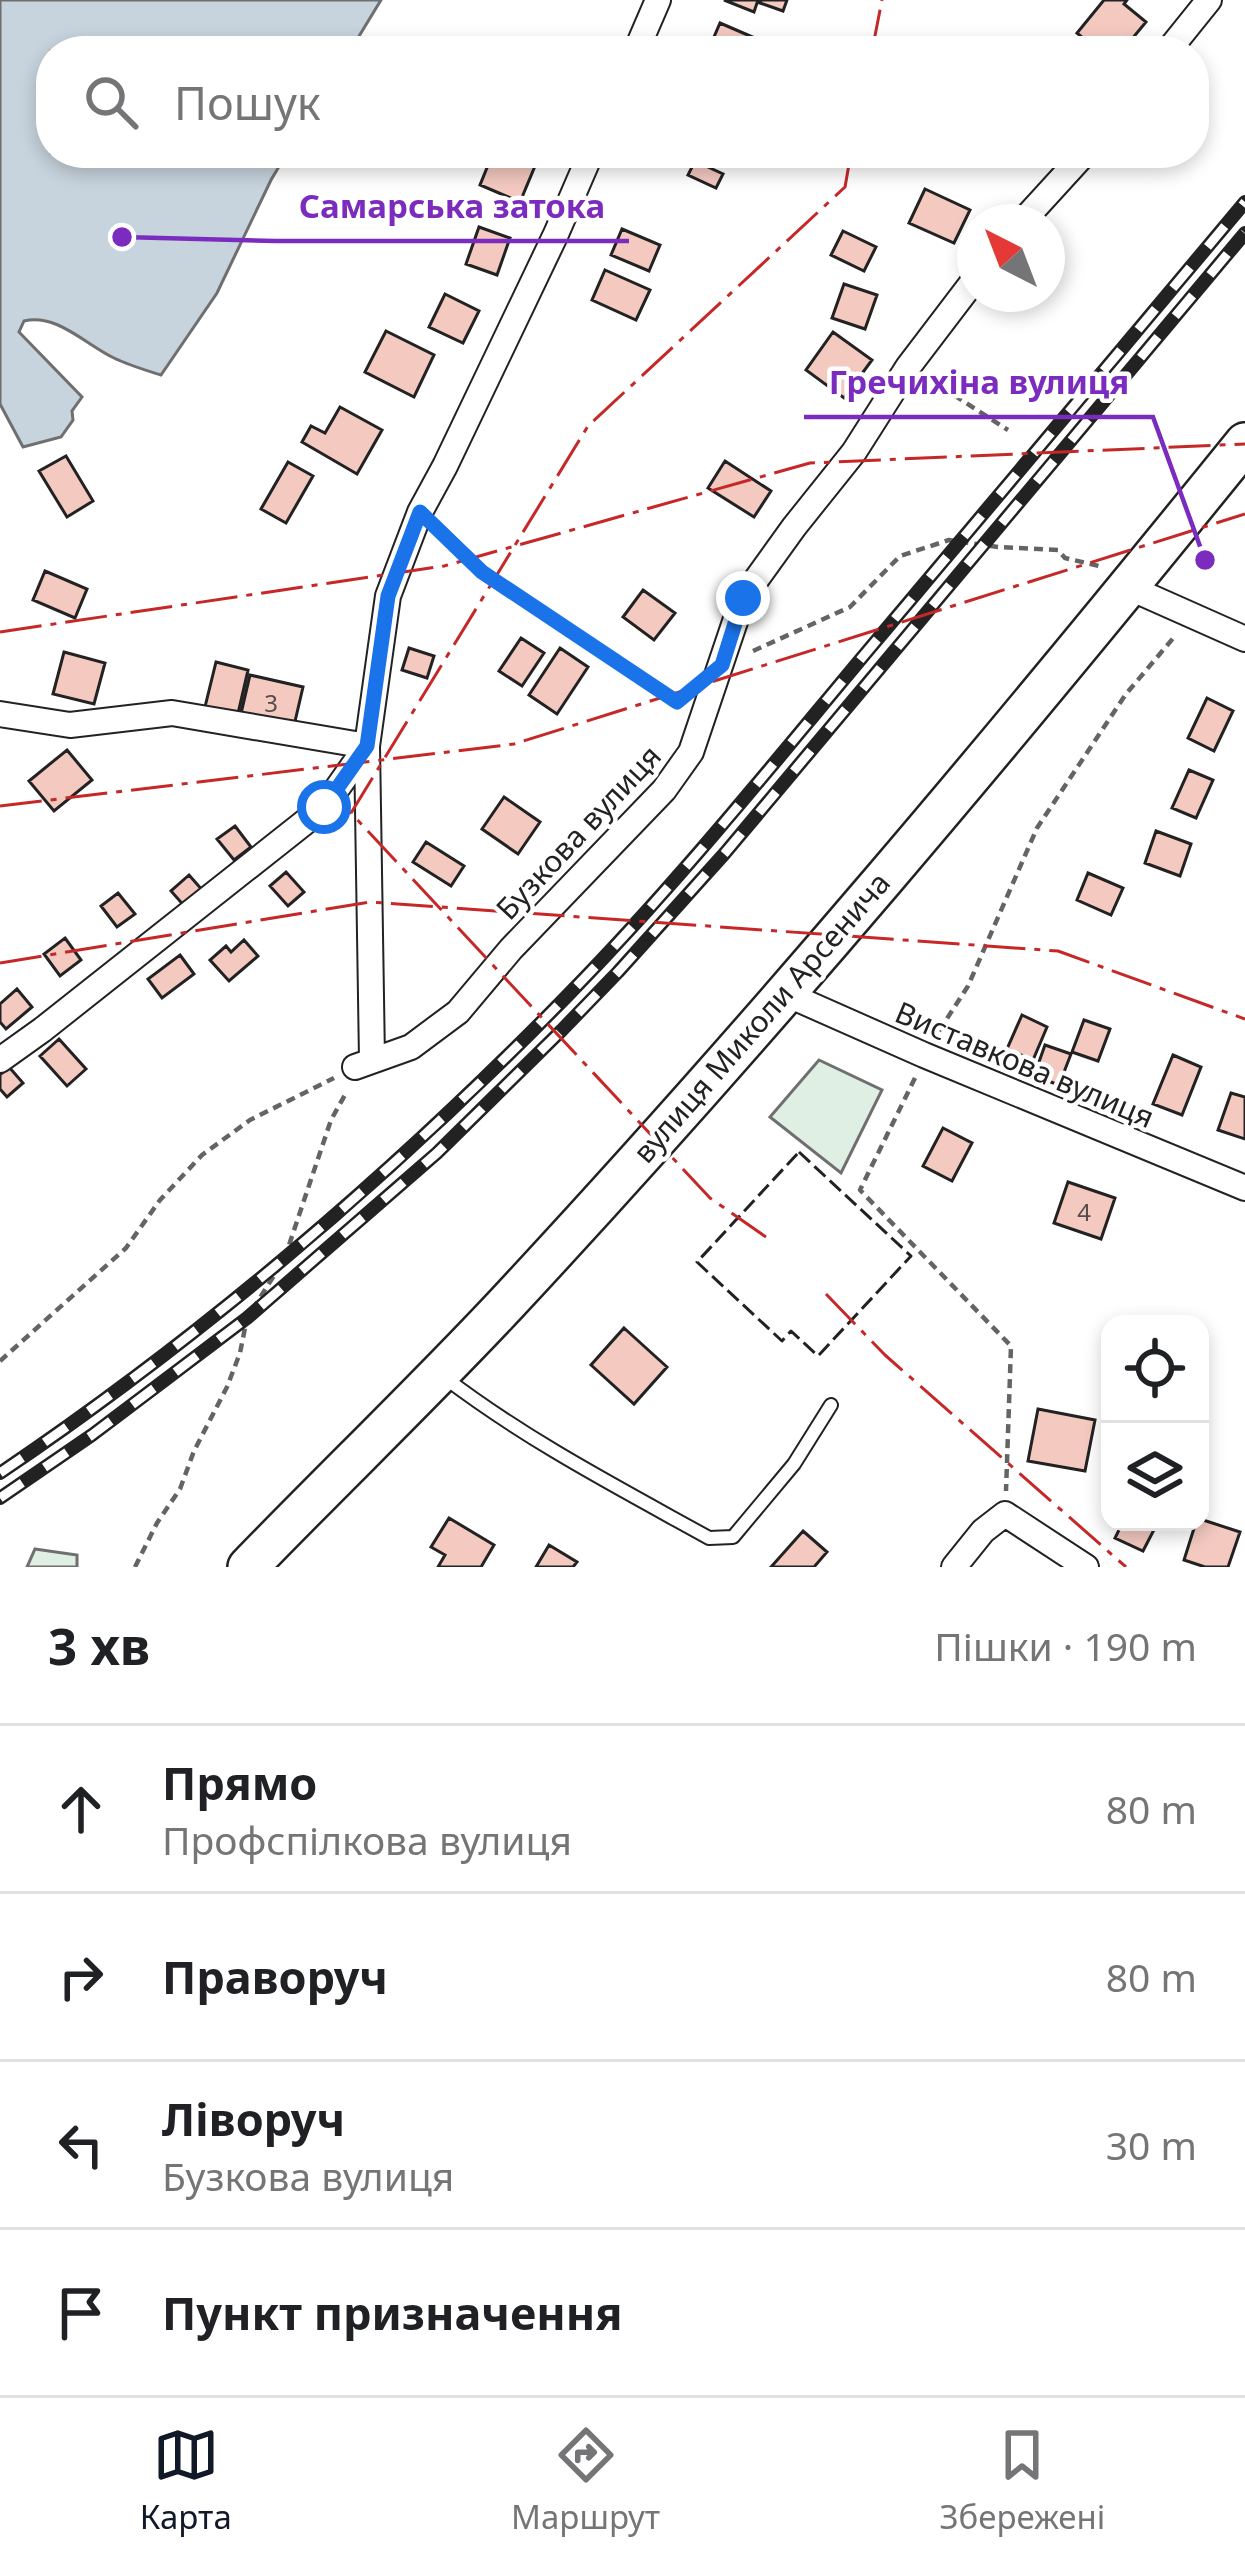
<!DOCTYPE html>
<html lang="uk">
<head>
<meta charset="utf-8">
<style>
	body { margin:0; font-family:"Noto Sans",sans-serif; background:#f2f2f2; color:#202124 }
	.controls { position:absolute; right:36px; bottom:36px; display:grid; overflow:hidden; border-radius:24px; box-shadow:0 6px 18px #0003 }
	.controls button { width:108px; height:108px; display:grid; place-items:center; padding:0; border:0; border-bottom:3px solid #e0e0e0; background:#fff; color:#202124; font:60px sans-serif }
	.compass { position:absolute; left:957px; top:204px; width:108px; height:108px; border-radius:50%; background:#fff; box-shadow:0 6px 18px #0003; rotate:318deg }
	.stop { position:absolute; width:36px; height:36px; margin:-27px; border:9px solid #1a73e8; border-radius:50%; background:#fff }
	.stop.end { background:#1a73e8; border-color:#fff; box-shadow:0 3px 12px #0008 }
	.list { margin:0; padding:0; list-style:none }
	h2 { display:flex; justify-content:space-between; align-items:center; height:156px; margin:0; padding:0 48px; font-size:51px }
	h2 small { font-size:39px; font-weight:400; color:#757577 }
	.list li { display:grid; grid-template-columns:78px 1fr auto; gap:36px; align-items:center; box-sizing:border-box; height:168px; padding:0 48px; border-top:3px solid #e0e0e0 }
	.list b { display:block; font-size:45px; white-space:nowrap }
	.list p { margin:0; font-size:39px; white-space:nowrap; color:#757577 }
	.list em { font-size:39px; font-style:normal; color:#757577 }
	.icon { flex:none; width:66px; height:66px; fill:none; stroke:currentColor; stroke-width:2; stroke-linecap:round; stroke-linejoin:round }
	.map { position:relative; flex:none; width:1245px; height:1567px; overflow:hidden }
	.search { position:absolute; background:#fff; box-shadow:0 6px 18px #0003; left:36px; right:36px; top:36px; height:132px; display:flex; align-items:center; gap:30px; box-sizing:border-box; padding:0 42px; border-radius:48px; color:#757577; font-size:45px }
	.sheet { height:828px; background:#fff }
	nav { display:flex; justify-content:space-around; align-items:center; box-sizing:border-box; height:168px; border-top:3px solid #e0e0e0; background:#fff; font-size:33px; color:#757577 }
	nav a { display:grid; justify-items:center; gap:6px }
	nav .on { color:#111827 }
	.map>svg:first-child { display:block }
</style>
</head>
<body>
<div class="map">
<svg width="1245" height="1567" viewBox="0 0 1245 1567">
	<rect width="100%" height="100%" fill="#fff"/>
	<path fill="#e0efe3" stroke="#6f6f6f" stroke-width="3" d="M819,1060L882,1090L841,1173L770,1117Z
		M35,1549L77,1555V1567H27Z"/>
	<path fill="#c7d3dd" stroke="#6f6f6f" stroke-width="3" d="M0,0H381L350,51H51V153H287L271,180L217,293L161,375C145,370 128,365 114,358C86,345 57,313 24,321L19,332L82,397L72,411L73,420L61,437L23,447L0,404Z"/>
	<path fill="#f3c9c0" stroke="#222" stroke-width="3" d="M724,0H758L754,12Z
		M761,0H787L783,11L760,3Z
		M1104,0H1127L1124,4L1146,22L1122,51H1098L1077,33Z
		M720,23L764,42L760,51H708Z
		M493,153H503L535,166L520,202L480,185Z
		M695,161L723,174L716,188L688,175Z
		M925,189L970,210L954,243L909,223Z
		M479,227L510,238L497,275L466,264Z
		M622,229L660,245L649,271L611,255Z
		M843,231L876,247L864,271L831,255Z
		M605,270L650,290L636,320L592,300Z
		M844,284L877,295L865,329L832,318Z
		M445,294L479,311L463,343L429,327Z
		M386,331L434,355L414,397L365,372Z
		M833,332L872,360L844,398L806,370Z
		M340,407L382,430L357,474L302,442L311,426L325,433Z
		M66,456L93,501L67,517L39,471Z
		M725,461L771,491L754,517L708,488Z
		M288,462L313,476L286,523L261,509Z
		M45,571L87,589L75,618L33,600Z
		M643,590L675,613L654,640L623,617Z
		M521,638L544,653L522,686L499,671Z
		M409,648L434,656L427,678L402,670Z
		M560,648L588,667L557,714L529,695Z
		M64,652L105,663L94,704L53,694Z
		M216,662L248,670L236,722L203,715Z
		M250,675L303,687L293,730L240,718Z
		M1207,698L1233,711L1214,751L1188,738Z
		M67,750L92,780L54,811L29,781Z
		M1189,770L1213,780L1196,818L1172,808Z
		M504,797L540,822L518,854L482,829Z
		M235,826L251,847L234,860L217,839Z
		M1156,831L1191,844L1180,876L1145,863Z
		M426,842L464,866L451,886L413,862Z
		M286,872L304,892L288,906L270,886Z
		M1088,873L1123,888L1111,915L1077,900Z
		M189,875L204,892L186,908L171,891Z
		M118,893L135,914L117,927L101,906Z
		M65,938L81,960L60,976L44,954Z
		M244,940L258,956L229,981L210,960L226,946L231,952Z
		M180,955L194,974L162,998L148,979Z
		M17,989L32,1007L6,1029L0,1022V1004Z
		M1022,1015L1047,1027L1033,1060L1007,1049Z
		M1084,1020L1110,1029L1098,1061L1072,1052Z
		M59,1039L86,1069L67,1086L40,1056Z
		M1045,1045L1071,1054L1059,1085L1034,1076Z
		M1173,1055L1201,1067L1182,1115L1153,1104Z
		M9,1067L23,1083L7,1097L0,1089V1075Z
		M1231,1093L1245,1097V1139L1218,1130Z
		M943,1128L972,1143L952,1181L923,1166Z
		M1068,1182L1115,1198L1101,1239L1054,1223Z
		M624,1328L667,1367L634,1404L591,1365Z
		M1038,1409L1095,1420L1085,1471L1028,1461Z
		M449,1518L494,1545L481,1567H438L445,1555L431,1547Z
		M1200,1519L1240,1532L1228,1567H1205L1184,1560L1196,1522H1200Z
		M1123,1522H1158L1143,1551L1115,1538Z
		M803,1531L827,1552L814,1567H771Z
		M549,1545L577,1562L573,1567H536Z"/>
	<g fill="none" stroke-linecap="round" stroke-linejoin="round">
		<defs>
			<path id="lane" d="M444,1377C528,1441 617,1487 709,1538L733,1537L794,1464L831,1405"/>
			<path id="street" d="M636,51L658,0
				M1168,51L1209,0
				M1022,222L1085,153
				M1128,587L1245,639
				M0,714L70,725L172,713L367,746L324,807L42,1030L0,1060
				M784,993L924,1055L1245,1188
				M372,1060L367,746L388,596L420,512L445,466L556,234L591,153
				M355,1067L411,1047L458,1012L511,949L664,790L691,752L743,598L794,527L854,452L908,367L975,279
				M954,1567L983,1531L1005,1514L1086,1567"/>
			<path id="primary" d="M248,1567C334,1478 424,1392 508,1302C765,1026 1008,736 1245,443"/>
		</defs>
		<use href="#lane" stroke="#222" stroke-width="16"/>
		<use href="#street" stroke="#222" stroke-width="28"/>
		<use href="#primary" stroke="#222" stroke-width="44"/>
		<path stroke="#646464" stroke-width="4.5" stroke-dasharray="9 6" stroke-linecap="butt" d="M929,379L1008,430
			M441,532L482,572L677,702L679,700
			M753,651L850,607L900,556L949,540L998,547L1058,550L1065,558L1099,566
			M939,1031L968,986L1037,828L1126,694L1175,636
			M915,1078L860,1190L1011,1346L1006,1491
			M0,1361L126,1248L160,1200L202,1155L250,1120L334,1078
			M135,1567L157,1523L180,1489L194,1451L227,1387L240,1353L247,1318L284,1260L331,1120L346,1093"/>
		<use href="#lane" stroke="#fff" stroke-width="12"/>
		<use href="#street" stroke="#fff" stroke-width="24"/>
		<use href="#primary" stroke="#fff" stroke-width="39"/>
		<defs>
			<path id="rail" d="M0,1473C206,1334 394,1173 568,995C671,890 765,774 860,660C988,508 1117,355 1245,202
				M0,1498L92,1435L247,1318L437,1153L562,1030L618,972L725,853L1245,233"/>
		</defs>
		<use href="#rail" stroke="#222" stroke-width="14"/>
		<use href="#rail" stroke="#fff" stroke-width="9" stroke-dasharray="27" stroke-linecap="butt"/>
		<path stroke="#222" stroke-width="3" stroke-dasharray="15 6" stroke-linecap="butt" d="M799,1152L911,1256L818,1356L791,1331L782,1341L697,1262Z"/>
		<path stroke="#c62828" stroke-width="3" stroke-dasharray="42 9 6 9" stroke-linecap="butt" d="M872,51L882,0
			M0,632L444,566L810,463L1245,444
			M0,806L514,744L1245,514
			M0,963L370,902L1058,951L1245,1019
			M766,1237L710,1198L351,813L588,426L845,187L851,153
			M826,1294L885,1355L1126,1567"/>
	</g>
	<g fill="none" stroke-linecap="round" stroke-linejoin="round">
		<path stroke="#1a73e8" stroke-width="15" d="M324,807L367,746L388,596L420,512L482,572L677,702L722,665L743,598"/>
	</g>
	<g text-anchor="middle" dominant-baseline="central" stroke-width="9" stroke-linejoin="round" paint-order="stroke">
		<g font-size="24" fill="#564c4a">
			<text x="271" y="702">3</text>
			<text x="1084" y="1211">4</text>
		</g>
		<g font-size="30" fill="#222" stroke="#fff">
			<text transform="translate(578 832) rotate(-47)">Бузкова вулиця</text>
			<text transform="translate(761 1017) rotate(-49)">вулиця Миколи Арсенича</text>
			<text transform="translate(1025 1064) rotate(23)">Виставкова вулиця</text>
		</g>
	</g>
	<path fill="none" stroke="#7b2cbf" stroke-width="4.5" d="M122 237L275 241H629M1205 560L1153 417H804"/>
	<g fill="#7b2cbf" stroke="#fff" stroke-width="4.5">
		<circle cx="122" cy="237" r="12"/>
		<circle cx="1205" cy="560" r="12"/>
	</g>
	<g font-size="33" text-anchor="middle" font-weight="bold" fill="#7b2cbf" stroke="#fff" stroke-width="9" stroke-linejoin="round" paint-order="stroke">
		<text x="452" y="218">Самарська затока</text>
		<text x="979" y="394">Гречихіна вулиця</text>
	</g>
</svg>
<div class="controls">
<button><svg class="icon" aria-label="locate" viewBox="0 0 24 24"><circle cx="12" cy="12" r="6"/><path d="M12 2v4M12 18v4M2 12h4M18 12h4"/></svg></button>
<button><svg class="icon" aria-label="layers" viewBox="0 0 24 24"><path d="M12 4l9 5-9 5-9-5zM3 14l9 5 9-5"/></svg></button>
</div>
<svg class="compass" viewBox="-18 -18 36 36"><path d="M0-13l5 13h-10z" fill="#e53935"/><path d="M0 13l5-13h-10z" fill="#757577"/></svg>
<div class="stop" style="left:324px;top:807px"></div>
<div class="stop end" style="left:743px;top:598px"></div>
<div class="search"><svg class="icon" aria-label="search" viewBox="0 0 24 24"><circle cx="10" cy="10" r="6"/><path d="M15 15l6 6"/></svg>Пошук</div>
</div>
<section class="sheet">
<h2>3 хв<small>Пішки · 190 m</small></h2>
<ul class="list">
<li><svg class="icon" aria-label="ahead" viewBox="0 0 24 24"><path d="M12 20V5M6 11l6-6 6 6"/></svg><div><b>Прямо</b><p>Профспілкова вулиця</p></div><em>80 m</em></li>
<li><svg class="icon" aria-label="right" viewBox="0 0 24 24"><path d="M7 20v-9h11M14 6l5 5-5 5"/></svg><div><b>Праворуч</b></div><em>80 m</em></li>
<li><svg class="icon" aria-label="left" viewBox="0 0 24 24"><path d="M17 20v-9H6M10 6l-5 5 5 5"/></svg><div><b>Ліворуч</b><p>Бузкова вулиця</p></div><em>30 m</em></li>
<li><svg class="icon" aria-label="arrive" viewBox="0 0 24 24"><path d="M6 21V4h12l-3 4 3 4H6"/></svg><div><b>Пункт призначення</b></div></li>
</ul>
</section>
<nav>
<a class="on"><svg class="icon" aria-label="map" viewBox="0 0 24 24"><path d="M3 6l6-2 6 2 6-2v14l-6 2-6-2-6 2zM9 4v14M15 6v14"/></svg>Карта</a>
<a><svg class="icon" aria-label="directions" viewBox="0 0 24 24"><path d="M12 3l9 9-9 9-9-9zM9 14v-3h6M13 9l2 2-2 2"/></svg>Маршрут</a>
<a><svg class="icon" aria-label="saved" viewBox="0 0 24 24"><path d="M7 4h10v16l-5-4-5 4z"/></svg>Збережені</a>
</nav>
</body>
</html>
